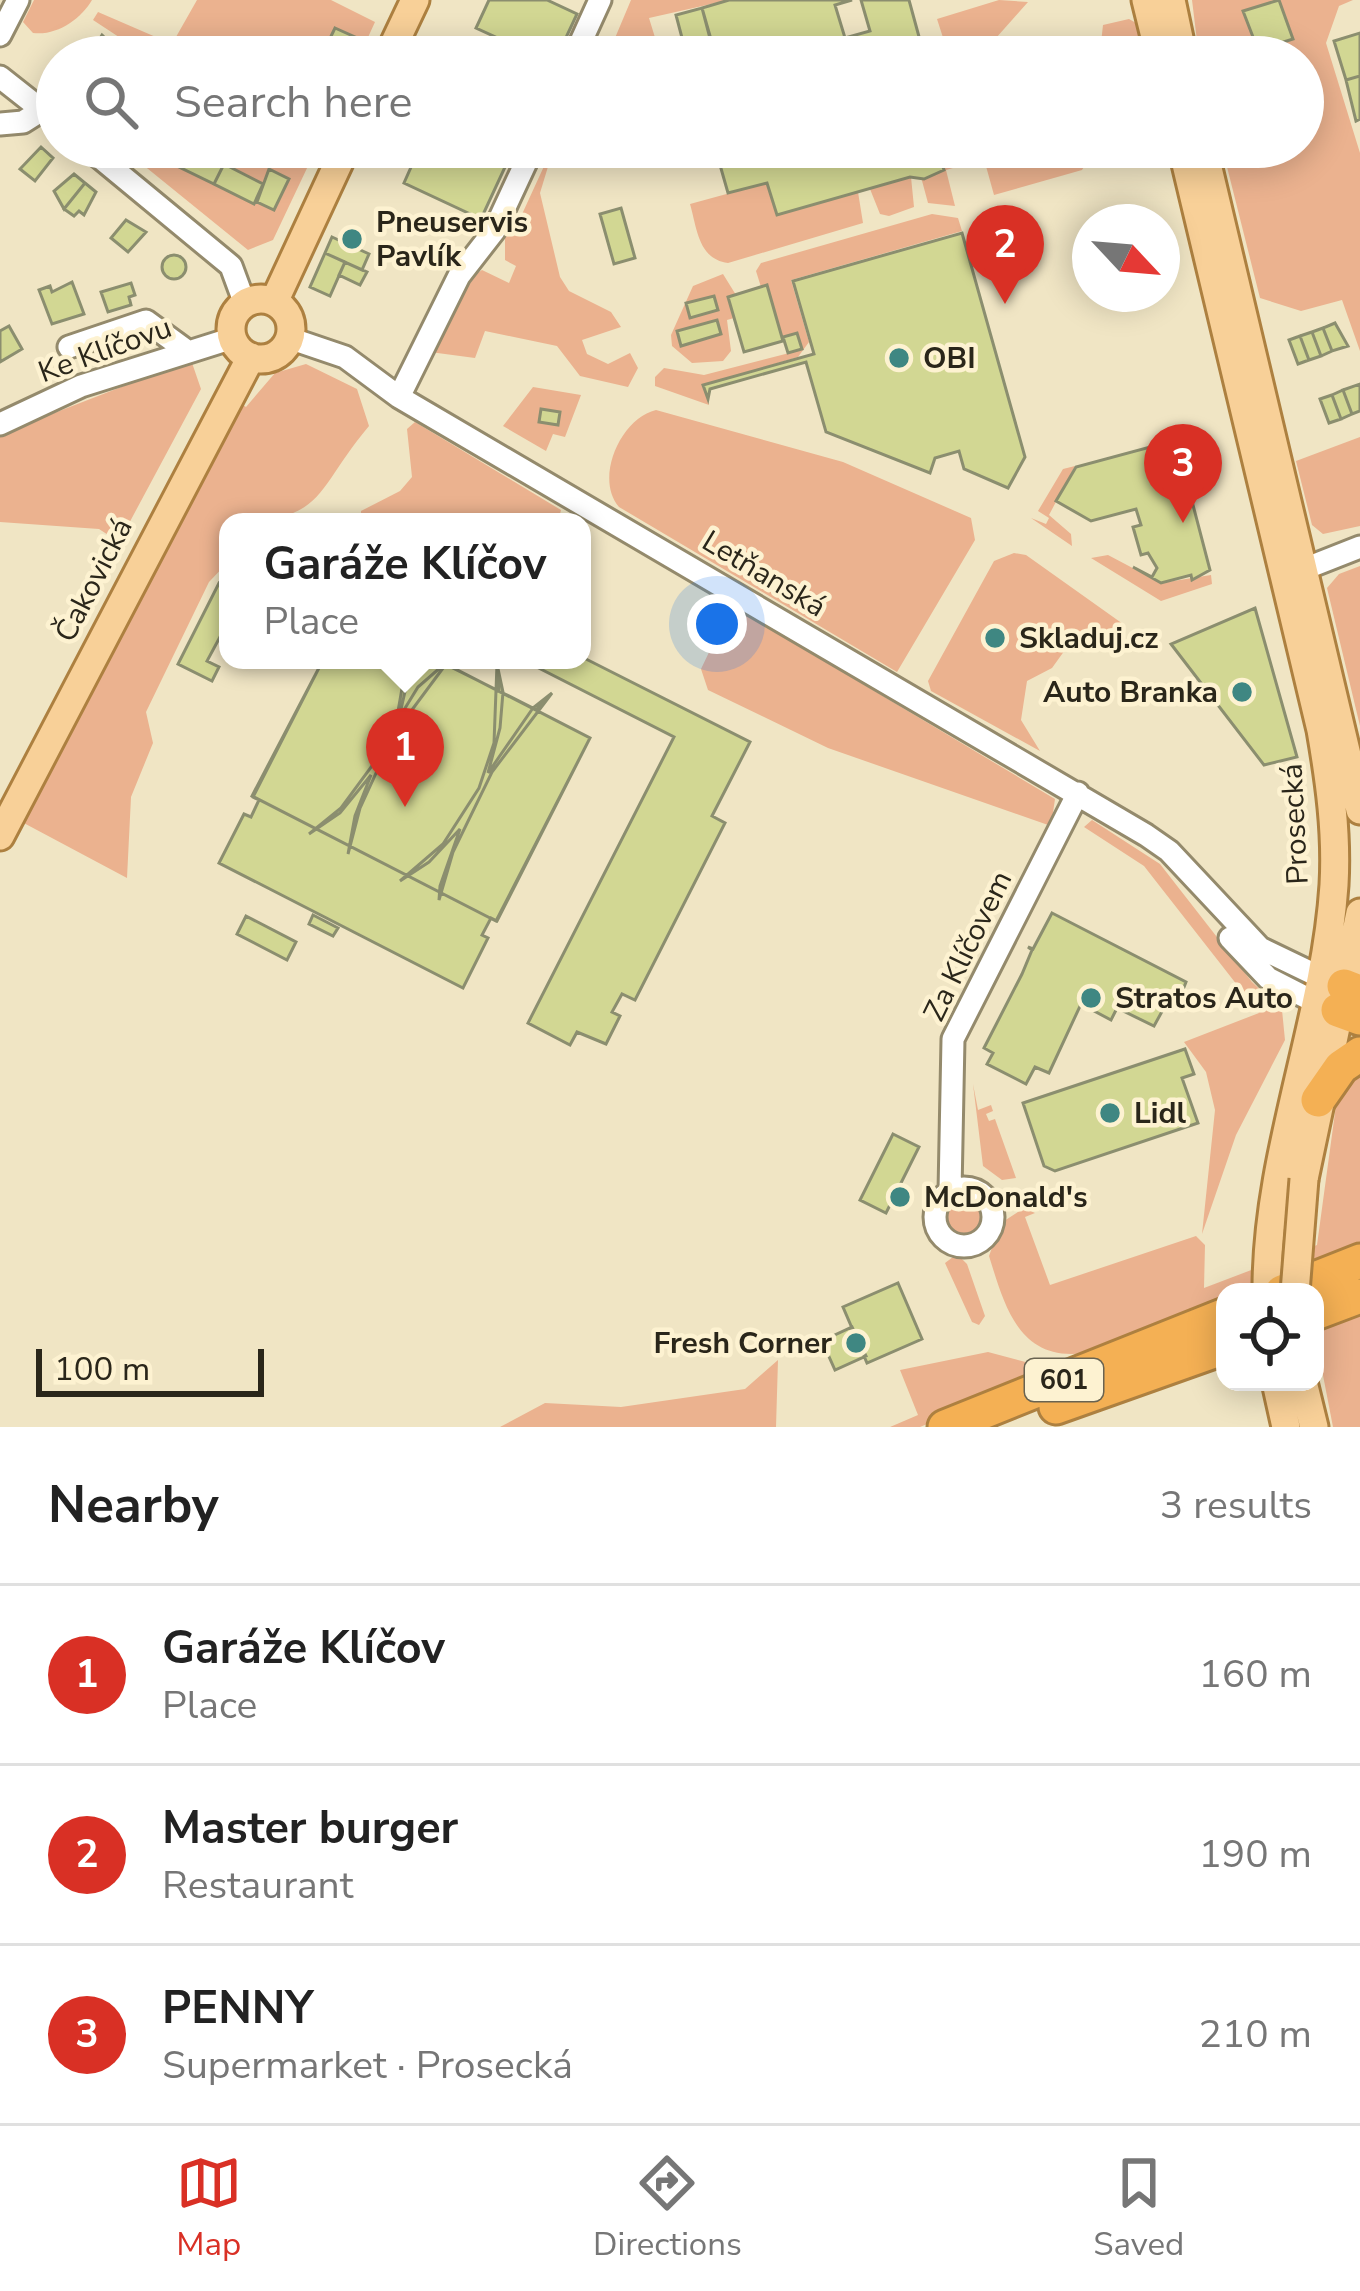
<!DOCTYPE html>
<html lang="en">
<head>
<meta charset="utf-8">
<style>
	body { margin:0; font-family:"Nunito Sans",sans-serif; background:#f2f2f2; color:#222 }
	.controls { position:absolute; right:36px; bottom:36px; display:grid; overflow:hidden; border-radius:24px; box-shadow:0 6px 30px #0003 }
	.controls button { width:108px; height:108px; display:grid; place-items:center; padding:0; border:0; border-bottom:3px solid #e0e0e0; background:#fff; color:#222; font:60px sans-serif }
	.compass { position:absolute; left:1072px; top:204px; width:108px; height:108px; border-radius:50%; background:#fff; box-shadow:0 6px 30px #0003; rotate:116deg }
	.scale { position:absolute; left:36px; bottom:30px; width:228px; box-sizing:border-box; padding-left:12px; border:6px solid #2a261a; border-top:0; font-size:33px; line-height:42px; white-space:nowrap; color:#2a261a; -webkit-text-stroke:9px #fdf2d1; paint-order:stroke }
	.you { position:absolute; left:717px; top:624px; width:42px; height:42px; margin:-30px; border:9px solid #fff; border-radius:50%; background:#1a73e8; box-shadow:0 0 0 18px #1a73e833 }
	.badge { display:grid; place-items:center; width:78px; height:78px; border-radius:50%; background:#d93025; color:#fff; font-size:39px; font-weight:700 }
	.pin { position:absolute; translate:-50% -99px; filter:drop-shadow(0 3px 6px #0008) }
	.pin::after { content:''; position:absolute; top:63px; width:42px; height:36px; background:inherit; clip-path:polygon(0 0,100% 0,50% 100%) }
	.popup { position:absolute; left:219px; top:513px; width:372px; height:156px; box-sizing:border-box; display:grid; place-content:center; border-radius:24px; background:#fff; filter:drop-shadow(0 3px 9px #0005); font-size:39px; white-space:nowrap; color:#767676 }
	.popup b { font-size:45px; color:#222 }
	.popup::after { content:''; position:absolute; left:50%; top:100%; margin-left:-24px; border:24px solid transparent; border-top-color:#fff }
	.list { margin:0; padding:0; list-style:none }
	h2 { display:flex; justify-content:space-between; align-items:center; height:156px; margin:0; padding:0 48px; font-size:51px }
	h2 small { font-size:39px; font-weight:400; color:#767676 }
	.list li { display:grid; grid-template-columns:78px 1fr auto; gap:36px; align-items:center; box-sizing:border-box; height:180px; padding:0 48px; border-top:3px solid #e0e0e0 }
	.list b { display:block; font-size:45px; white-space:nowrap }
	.list p { margin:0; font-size:39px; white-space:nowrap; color:#767676 }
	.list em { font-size:39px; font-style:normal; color:#767676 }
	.icon { flex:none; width:66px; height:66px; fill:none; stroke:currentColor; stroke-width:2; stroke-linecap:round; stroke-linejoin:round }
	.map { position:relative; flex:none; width:1360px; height:1427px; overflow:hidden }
	.search { position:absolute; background:#fff; box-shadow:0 6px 30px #0003; left:36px; right:36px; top:36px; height:132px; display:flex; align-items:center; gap:30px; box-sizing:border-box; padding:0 42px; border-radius:66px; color:#767676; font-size:45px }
	.sheet { height:696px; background:#fff }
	nav { display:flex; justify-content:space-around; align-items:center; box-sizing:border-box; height:168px; border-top:3px solid #e0e0e0; background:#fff; font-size:33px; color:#767676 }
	nav a { display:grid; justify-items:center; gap:6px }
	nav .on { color:#d93025 }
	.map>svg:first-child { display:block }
</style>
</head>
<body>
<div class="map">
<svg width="1360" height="1427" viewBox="0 0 1360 1427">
	<rect width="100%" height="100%" fill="#f0e5c4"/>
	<path fill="#ebb28f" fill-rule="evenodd" d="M34,0H92C81,19 57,36 33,33L23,22Z
		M197,0H331L375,22L359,57H346L355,38L336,28L321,57H135L125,41L93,20L98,12L172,44Z
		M631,0H729L649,18L661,57H607Z
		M999,0L1028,2L996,38L947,50L937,19Z
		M1192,0H1353L1339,6L1326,43L1360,153V351L1342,300L1301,311L1260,298L1222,147H1303V57H1199ZM1243,11L1289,27L1293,39L1258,50Z
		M1129,19L1143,27L1151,57H1121L1118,38L1101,43L1103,25Z
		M1042,36L1050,40L1055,57H990L998,48Z
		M121,147H138L253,203L257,197L273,210L289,179L270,169L263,184L189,147H280L299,156L304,147H317L273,240L248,250Z
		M545,147H554L540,193L560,277L569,291L611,312L621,327L582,340L587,354L608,364L630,353L638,368L628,387L580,376L557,346L485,331L475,358L430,352C444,324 456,286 482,270L509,283L516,266L505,260V233L512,236L551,151Z
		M957,147H1080L1085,165L1082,170L994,195L984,159L946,170L955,206L928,203L921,177L957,162Z
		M911,177L914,207L889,216L880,214L870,189Z
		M767,183L777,215L858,192L863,223L728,263C698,259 697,228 690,204Z
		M932,214L958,218L962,231L791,280L809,342L798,357L704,385L709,405L655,386V377L664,368L704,375L801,350L797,334L782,338L768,286L761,287L756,271L761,263Z
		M723,274L736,295L728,297L734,318L727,320L731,351L723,361L692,363L672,346L671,335L693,286Z
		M191,360L201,389L119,542L99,529L0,522V434Z
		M306,364L357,389L369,426C314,491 327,522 228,522V562L209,582L146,712L153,743L131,797L127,878L20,821L240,403L246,407L275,373Z
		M533,387L581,395L565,437L553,434L546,451L503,426Z
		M656,410L843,462L971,518L975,540L897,672L619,507C594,478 621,418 656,410Z
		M415,422L561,510L558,522H361V511L400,491L412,477L407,429Z
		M1360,437V526L1323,534L1312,525L1296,461Z
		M1075,466L1049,515L1071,534L1072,546L1031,518L1046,524L1049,518L1038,511L1063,469Z
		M1014,553L1026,555L1123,624L1070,643L1052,668L1027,681L1021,720L1040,751L931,691L928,681L994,561Z
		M1108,555L1161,583L1211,575L1212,584L1161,601L1091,558Z
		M1360,566V726L1327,588L1339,574Z
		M744,613L1055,799L1051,826L828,748L708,690L701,669L723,623Z
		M1092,820L1160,864L1252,982L1282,1010L1285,1040L1236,1135L1202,1234L1215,1110L1206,1072L1184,1042L1259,1013L1144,866L1084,827Z
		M1360,1070V1242L1085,1353C1019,1362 1005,1307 989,1256L1001,1223L1024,1208L1035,1213L1025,1217L1050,1285L1196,1236L1205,1245L1204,1288L1317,1245L1337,1098Z
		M973,1084L978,1110L991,1105L993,1111L986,1114L989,1121L995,1119L1016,1178L1002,1180L983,1166Z
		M945 1216a18 18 0 1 1 36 0a18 18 0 1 1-36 0Z
		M957,1254L967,1264L985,1316L979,1325L972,1322L945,1263Z
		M1360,1312V1427H1333L1315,1334L1318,1327Z
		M988,1352L1056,1370L920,1427H890L918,1415L900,1370Z
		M778,1360L776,1427H500L545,1403L621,1407L745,1389Z"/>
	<path fill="#d2d793" stroke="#8b8e6f" stroke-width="3" d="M489,0H547L577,14L557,57H539L476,28Z
		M729,0H852L835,5L845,38L870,31L861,0H909L921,44L902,49L904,57H747L741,38L712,46L702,8Z
		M1279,0L1293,39L1258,50L1243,11Z
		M702,8L714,50L687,57L676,15Z
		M335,28L355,37L346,57H321Z
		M1360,33V76L1346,80L1334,41Z
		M102,35L125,57H73L76,49L89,56Z
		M1080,40L1085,57H1069L1066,44Z
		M1360,76V119L1356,121L1346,80Z
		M41,147L53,158L35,181L20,169Z
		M138,147H184L175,165Z
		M184,147L224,164L214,184L175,165Z
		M420,147H466L506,165L481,219L404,183Z
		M731,147H955L958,159L955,163L948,155L940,157L944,170L924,179L910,177L777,215L767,183L728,193L716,151Z
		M224,164L263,184L254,204L214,184Z
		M269,169L289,179L274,210L257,202Z
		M74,174L85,183L64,209L54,191Z
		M85,183L96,192L84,215L79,211L74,216L64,209Z
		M621,208L635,258L614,264L600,214Z
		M126,220L146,232L128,252L111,238Z
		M962,233L1025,457L1008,488L964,469L959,451L935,458L930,473L826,432L806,362L710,389L708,399L703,385L814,354L793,281Z
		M332,237L369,254L362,270L325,253Z
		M325,253L345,262L330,296L310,287Z
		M162 267a12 12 0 1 1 24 0a12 12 0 1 1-24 0Z
		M345,262L367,272L360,285L339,275Z
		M72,282L84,314L52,324L39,290L50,286L52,292Z
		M131,283L135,295L129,297L131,305L108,312L101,292Z
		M767,285L783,341L744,352L728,297Z
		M714,296L718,310L690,318L686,303Z
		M717,320L721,334L681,346L677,331Z
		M1335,323L1348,346L1332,351L1323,328Z
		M9,326L22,349L0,362V331Z
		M1323,328L1332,351L1321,356L1312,332Z
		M1312,332L1321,356L1309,360L1300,336Z
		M797,333L802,349L788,353L783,337Z
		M1300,336L1309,360L1298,364L1289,340Z
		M1360,384V411L1352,414L1343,390Z
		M1343,390L1352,414L1341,419L1332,395Z
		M1332,395L1341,419L1329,423L1320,399Z
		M541,409L560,412L558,425L539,422Z
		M1176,440L1210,570L1192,580L1191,575L1161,583L1133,567L1152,577L1157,568L1148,553L1141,555L1133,527L1141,525L1136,509L1091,521L1056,501L1076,467Z
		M219,583L228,588V622L207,661L219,667L212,681L178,664Z
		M1255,608L1297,757L1264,765L1171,644Z
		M582,657L750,742L712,816L725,823L635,1000L622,994L612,1012L620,1016L606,1044L577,1032L570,1045L528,1023L674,737L523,660Z
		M323,660H449L445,664L499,691L497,664L503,693L533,708L552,693L536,710L590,738L497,921L491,918L482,935L488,938L463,988L219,863L244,814L251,817L259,800L253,797Z
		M323,660H438L590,738L496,921L252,796Z
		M407,660L409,674L399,718L418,687L449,660L394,734L360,808L348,854L355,816L371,775L340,813L309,834L341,808L377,759L397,717Z
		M497,664L503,692L500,728L488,773L533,708L552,693L492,772L453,852L439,900L440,886L460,829L429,862L400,881L443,844L479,788L494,743Z
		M1052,913L1186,982L1179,1000L1173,996L1170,1009L1165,1006L1154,1026L1117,1008L1111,1020L1081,1004L1049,1073L1035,1067L1026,1084L987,1064L993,1053L984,1048L1022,974L1032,950L1028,947L1033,949Z
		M313,915L338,928L333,936L309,924Z
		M246,916L296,942L287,960L237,934Z
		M1185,1049L1194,1074L1182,1078L1198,1123L1055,1171L1044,1166L1023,1103Z
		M893,1134L919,1147L886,1213L860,1200Z
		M898,1283L922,1339L867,1363L843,1307Z
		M852,1327L866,1356L835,1370L822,1341Z"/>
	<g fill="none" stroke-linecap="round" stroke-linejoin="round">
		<defs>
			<path id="minor" d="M0,35L18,0
				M574,57L600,0
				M0,77L57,122
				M0,124L23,122L42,110
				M87,147L231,266L245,304
				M289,338L345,357L399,397L1146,835L1169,851L1260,948L1318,976
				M69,347L146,321L187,351
				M399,397L459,276L494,231L533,147
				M0,424L81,386L233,338
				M1294,573L1360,547
				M1230,938L1268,978L1313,1001
				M935 1217a29 29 0 1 1 58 0a29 29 0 1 1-58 0Z
				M950,1191L953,1039L1078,793"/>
			<path id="major" d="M1146,0L1160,57
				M1171,0L1183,57
				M388,57L415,0
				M1182,147L1321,730C1330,782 1337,833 1334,885C1325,1022 1266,1154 1267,1292
				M1203,147L1360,810
				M231 329a30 30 0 1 1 60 0a30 30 0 1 1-60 0Z
				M274,302L346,147
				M0,836L251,357
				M1304,1179L1360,913
				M1276,1382L1286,1427
				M1303,1382L1314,1427"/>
			<path id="highway" d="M1344,986L1360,992
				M1338,1010L1360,1018
				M1318,1100L1341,1067L1360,1054
				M1282,1292L1360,1261
				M1315,1313L1360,1296
				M1056,1407L1225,1347
				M945,1427L1225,1315"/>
		</defs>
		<use href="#minor" stroke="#948a6c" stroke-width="27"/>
		<use href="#major" stroke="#ad8040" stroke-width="33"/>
		<use href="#highway" stroke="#ad8040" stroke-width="39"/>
		<use href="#minor" stroke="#fff" stroke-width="21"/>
		<use href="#major" stroke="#f8d098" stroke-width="27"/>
		<use href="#highway" stroke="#f4b054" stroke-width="33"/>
		<defs>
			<path id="major-bridge" d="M1295,1292L1304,1179"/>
		</defs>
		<use href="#major-bridge" stroke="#ad8040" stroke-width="33" stroke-linecap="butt"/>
		<use href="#major-bridge" stroke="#f8d098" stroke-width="27"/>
	</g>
	<g fill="#3f8782" stroke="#fdf2d1" stroke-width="4.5">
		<circle cx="352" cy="239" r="12"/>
		<circle cx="899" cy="358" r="12"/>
		<circle cx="995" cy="638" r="12"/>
		<circle cx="1242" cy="692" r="12"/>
		<circle cx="1091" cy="998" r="12"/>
		<circle cx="1110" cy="1113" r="12"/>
		<circle cx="900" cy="1197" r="12"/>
		<circle cx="856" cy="1343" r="12"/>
	</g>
	<g text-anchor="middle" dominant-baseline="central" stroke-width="9" stroke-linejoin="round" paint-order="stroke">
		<rect fill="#fdf2d1" stroke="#696351" stroke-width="3" x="1025" y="1359" width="78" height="42" rx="9"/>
		<g font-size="27" font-weight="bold" fill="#2a261a">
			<text x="1064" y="1380">601</text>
		</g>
		<g font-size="30" font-weight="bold" fill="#2a261a" stroke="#fdf2d1" text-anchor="start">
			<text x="376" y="222">Pneuservis<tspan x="376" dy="34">Pavlík</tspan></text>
			<text x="923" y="358">OBI</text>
			<text x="1019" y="638">Skladuj.cz</text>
			<text x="1218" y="692" text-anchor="end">Auto Branka</text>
			<text x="1115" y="998">Stratos Auto</text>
			<text x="1134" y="1113">Lidl</text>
			<text x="924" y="1197">McDonald's</text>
			<text x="832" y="1343" text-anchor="end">Fresh Corner</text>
		</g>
		<g font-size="30" fill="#2a261a" stroke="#fdf2d1">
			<text transform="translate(105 350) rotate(-20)">Ke Klíčovu</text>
			<text transform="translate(764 574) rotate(31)">Letňanská</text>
			<text transform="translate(94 580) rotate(-63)">Čakovická</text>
			<text transform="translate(1295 824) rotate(-93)">Prosecká</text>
			<text transform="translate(968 946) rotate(-64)">Za Klíčovem</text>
		</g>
	</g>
</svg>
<div class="controls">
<button><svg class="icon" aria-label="locate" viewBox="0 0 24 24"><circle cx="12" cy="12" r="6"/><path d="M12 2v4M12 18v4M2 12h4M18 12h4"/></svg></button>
</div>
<svg class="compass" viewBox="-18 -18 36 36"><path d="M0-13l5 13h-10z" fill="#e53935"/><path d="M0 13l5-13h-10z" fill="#767676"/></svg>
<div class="scale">100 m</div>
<div class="you"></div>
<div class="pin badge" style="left:405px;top:807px">1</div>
<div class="popup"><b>Garáže Klíčov</b>Place</div>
<div class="pin badge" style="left:1005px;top:304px">2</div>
<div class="pin badge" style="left:1183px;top:523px">3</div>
<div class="search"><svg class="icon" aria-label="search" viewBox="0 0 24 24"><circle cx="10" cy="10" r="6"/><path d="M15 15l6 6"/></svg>Search here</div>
</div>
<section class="sheet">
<h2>Nearby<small>3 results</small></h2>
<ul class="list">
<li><span class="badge">1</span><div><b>Garáže Klíčov</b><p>Place</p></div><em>160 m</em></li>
<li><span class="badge">2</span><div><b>Master burger</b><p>Restaurant</p></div><em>190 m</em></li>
<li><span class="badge">3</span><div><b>PENNY</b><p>Supermarket · Prosecká</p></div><em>210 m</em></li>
</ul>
</section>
<nav>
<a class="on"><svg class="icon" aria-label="map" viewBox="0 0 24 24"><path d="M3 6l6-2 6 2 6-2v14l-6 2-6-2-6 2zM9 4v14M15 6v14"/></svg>Map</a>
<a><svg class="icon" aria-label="directions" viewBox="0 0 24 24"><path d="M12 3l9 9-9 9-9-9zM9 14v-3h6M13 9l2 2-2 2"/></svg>Directions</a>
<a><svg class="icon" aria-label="saved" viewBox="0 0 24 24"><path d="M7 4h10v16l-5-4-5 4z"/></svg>Saved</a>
</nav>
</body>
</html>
